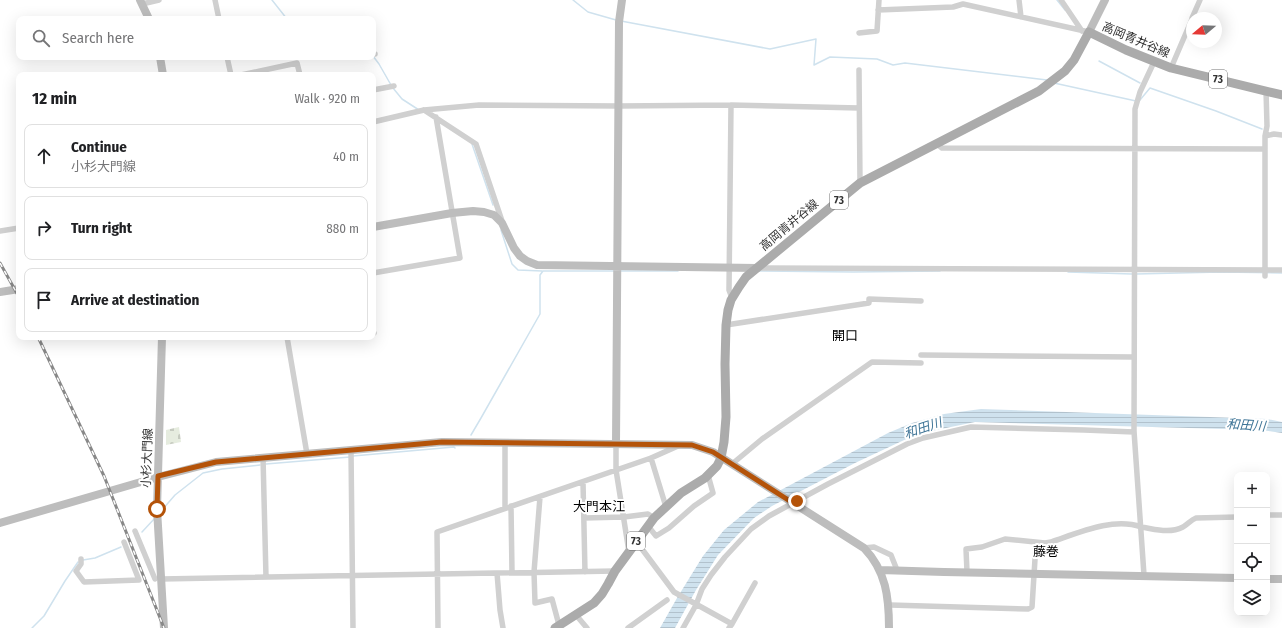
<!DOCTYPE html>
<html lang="en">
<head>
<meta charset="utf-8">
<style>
	body { margin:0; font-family:"Fira Sans Condensed","Noto Sans JP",sans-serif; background:#f2f2f2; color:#202124 }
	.controls { position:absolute; right:12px; bottom:12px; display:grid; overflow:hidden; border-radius:8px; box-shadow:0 4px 16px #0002 }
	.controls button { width:36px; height:36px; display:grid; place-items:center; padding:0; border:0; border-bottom:1px solid #e0e0e0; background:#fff; color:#202124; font:20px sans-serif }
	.compass { position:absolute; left:1186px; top:12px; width:36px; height:36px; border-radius:50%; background:#fff; box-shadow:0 4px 16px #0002; rotate:251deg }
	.stop { position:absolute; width:12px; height:12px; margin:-9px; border:3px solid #b45309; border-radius:50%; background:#fff }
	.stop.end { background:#b45309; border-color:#fff; box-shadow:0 1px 4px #0008 }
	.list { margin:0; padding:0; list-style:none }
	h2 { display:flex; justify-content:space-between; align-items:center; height:52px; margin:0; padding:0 16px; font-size:17px }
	h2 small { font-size:13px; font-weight:400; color:#757577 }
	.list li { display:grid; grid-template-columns:26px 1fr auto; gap:12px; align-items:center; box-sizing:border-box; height:64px; margin:0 8px 8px; padding:0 8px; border:1px solid #e0e0e0; border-radius:8px }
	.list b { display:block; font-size:15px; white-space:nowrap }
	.list p { margin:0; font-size:13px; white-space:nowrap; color:#757577 }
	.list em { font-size:13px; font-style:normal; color:#757577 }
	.icon { flex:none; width:22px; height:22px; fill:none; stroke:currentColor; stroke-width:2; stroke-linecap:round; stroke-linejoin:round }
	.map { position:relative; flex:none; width:1282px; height:628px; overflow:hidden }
	.search { position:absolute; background:#fff; box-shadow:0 4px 16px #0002; left:16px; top:16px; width:360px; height:44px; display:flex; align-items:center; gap:10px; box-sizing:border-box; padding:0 14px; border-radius:8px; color:#757577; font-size:15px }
	.panel { position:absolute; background:#fff; box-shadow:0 4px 16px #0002; left:16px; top:72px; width:360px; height:268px; border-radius:8px }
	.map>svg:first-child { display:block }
</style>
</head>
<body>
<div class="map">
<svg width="1282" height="628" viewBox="0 0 1282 628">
	<defs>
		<pattern id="cemetery-stones" width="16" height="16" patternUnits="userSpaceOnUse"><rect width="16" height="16" fill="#e6ecdf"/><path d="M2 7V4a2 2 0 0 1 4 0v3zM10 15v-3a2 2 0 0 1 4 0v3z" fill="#c6cbc0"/></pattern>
		<pattern id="water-rules" width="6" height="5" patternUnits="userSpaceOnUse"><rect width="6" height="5" fill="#cfe2ee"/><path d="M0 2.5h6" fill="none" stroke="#b2c2cd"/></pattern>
	</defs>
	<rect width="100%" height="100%" fill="#fff"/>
	<path fill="url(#cemetery-stones)" d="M179,427L181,442L166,445V430Z"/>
	<path fill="url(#water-rules)" d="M981,409L1267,419L1282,422V433L1261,430L975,422L917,434L855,463L772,506L754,518L718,555L696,590L675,628H660L677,598L703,556L724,530L758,502L888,433L912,423L944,414Z"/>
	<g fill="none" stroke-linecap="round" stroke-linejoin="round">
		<path stroke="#cfe2ee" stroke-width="1.5" d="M272,0L287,19
			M573,0L588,12L616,20
			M1057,0L1065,10
			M621,21L770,49L816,39L814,65
			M373,56L379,64L391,85
			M1099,61L1140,83
			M814,65L830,57L877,59L893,65L905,63L1047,80
			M1054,83L1136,101
			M393,88L402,99L419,110
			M1140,100L1150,88L1216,111L1262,129
			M472,144L493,205
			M501,230L512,264L518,270L542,271
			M620,271H678
			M758,271L853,272L940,271
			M1068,272L1132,274
			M1136,274L1221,272L1282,273
			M471,435L481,418L540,314V275L543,271H614
			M353,456L454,447L455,448
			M266,464L350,457
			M162,510L175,495L203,473L222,469L260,465
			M142,532L155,518
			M83,560L95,558L121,547
			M32,628L44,616L65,581L78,562"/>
		<path stroke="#d0d0d0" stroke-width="5.5" d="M215,0L219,19
			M1019,0L1021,17
			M1061,0L1082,31
			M142,4L159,0
			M878,10L953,7L963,4L1089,32
			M1192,18L1200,0
			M859,33L877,31L879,0
			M373,54H375
			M227,57L231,75
			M1171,68L1192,19
			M859,70L860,183
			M241,75L297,63L300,75
			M373,90L394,86
			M731,105L729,290L732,298
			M424,110L476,144L502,221
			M373,122L424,110L479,105L619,106L731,105L859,108
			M1265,136L1274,134L1282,135
			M937,144L942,148L1265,149
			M0,231L19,228
			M757,268L1282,270
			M373,273L460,258L436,117
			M1265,276V136L1267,126L1266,90
			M726,325L869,303V299L921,301
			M373,331L374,333
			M287,337L307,454
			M921,355L1134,357
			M505,442V508
			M616,444V470L629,552
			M351,450L353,628
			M263,457L266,577
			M651,458L666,507
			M732,464L762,439L872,362L921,363
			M583,482L585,572
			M540,497L534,572L535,603L552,599L559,625
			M511,506L512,572
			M1267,516L1269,515H1282
			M584,518L624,517L648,514L654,518
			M648,526L656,536L669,528L694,506L713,493L708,475
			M1141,527C1155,529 1169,534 1183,527C1188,524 1191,520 1196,518L1237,517
			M135,531L155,579
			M636,541L674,592L732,624L729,628
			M864,548L874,547L891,555L897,570
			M81,559V564L76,571L84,582L139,580L124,542
			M967,572L966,549L982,547L1005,539L1045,543L1051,542C1078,533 1113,517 1141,527
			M497,573L500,610L503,628
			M1144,575L1134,431L1135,109L1140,92L1154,62
			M161,579L615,571
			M890,605L1028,609L1032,607L1036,543
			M576,615L587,628
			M732,624L755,583
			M438,628L437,532L651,458L678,446
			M628,628L667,600
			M683,628L696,605L702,589L711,575L725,557L751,529L769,516L828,484L907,444L923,438L971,427L1084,430L1134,432"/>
		<path stroke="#bdbdbd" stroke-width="8" d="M140,0L149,19
			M1089,32L1105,0
			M160,57L163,75
			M373,227L452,213L473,211L484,212L494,215L502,223L514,248L520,256L527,261L537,265L757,268
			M0,292L19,289
			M162,337L157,509L164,628
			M616,444L619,22L622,0
			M0,523L158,477L216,462L442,442L692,445L713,452L864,548C886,571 889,597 889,628
			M880,570L944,572L1237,578
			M1267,579H1282"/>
		<path stroke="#ababab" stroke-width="9" d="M555,628L594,603L602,594L608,584L615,571L654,518L681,493L705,478L717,466L721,458L724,442L726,417L725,364L726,325L728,310L731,300L739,287L746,277L860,183L1039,91L1065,71L1074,60L1089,32L1126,50L1171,68L1282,95"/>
		<defs>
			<path id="rail" d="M0,263L19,297
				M38,337L104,476L164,628"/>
		</defs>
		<use href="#rail" stroke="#888" stroke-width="3"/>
		<use href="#rail" stroke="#fff" stroke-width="1.5" stroke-dasharray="4.5" stroke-linecap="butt"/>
	</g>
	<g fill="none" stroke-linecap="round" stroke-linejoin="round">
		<path stroke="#b45309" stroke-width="5" d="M157,509L158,476L216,462L442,442L692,445L713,452L793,503L797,501"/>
	</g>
	<g text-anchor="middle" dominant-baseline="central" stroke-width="4" stroke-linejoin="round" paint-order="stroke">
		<g fill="#fff" stroke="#707070" stroke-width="1">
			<rect x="1209" y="70" width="18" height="18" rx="3"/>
			<rect x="830" y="191" width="18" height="18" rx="3"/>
			<rect x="627" y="532" width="18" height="18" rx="3"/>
		</g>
		<g font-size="11" font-weight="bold" fill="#333">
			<text x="1218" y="79">73</text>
			<text x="839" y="200">73</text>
			<text x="636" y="541">73</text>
		</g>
		<g font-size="12" fill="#333" stroke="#fff">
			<text transform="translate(1136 40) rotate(23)">高岡青井谷線</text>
			<text transform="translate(789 225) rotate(-40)">高岡青井谷線</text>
			<text transform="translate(147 458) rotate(-88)">小杉大門線</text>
		</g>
		<g font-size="13" fill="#000" stroke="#fff">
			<text x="845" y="335">開口</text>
			<text x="599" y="506">大門本江</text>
			<text x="1046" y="551">藤巻</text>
		</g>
		<g font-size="13" font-style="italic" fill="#3f7597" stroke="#fff">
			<text transform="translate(1246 425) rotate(4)">和田川</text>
			<text transform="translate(923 428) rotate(-19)">和田川</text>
		</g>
	</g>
</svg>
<div class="controls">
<button>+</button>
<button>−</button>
<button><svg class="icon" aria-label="locate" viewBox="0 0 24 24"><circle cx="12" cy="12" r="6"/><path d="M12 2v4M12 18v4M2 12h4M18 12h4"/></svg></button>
<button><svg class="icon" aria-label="layers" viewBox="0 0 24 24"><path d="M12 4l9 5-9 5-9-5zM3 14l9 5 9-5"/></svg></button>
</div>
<svg class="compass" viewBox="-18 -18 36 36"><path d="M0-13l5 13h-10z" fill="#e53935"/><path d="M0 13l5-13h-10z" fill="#757577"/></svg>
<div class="stop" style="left:157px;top:509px"></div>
<div class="stop end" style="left:797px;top:501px"></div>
<div class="search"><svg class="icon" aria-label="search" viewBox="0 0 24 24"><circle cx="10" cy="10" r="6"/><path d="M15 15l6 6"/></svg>Search here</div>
<section class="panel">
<h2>12 min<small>Walk · 920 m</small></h2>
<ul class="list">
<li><svg class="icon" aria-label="ahead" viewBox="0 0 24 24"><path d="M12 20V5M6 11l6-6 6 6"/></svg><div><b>Continue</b><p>小杉大門線</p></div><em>40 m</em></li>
<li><svg class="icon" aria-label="right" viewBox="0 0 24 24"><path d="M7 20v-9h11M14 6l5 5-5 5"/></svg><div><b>Turn right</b></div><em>880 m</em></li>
<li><svg class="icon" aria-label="arrive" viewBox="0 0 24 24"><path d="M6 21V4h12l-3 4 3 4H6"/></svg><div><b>Arrive at destination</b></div></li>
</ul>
</section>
</div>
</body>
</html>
